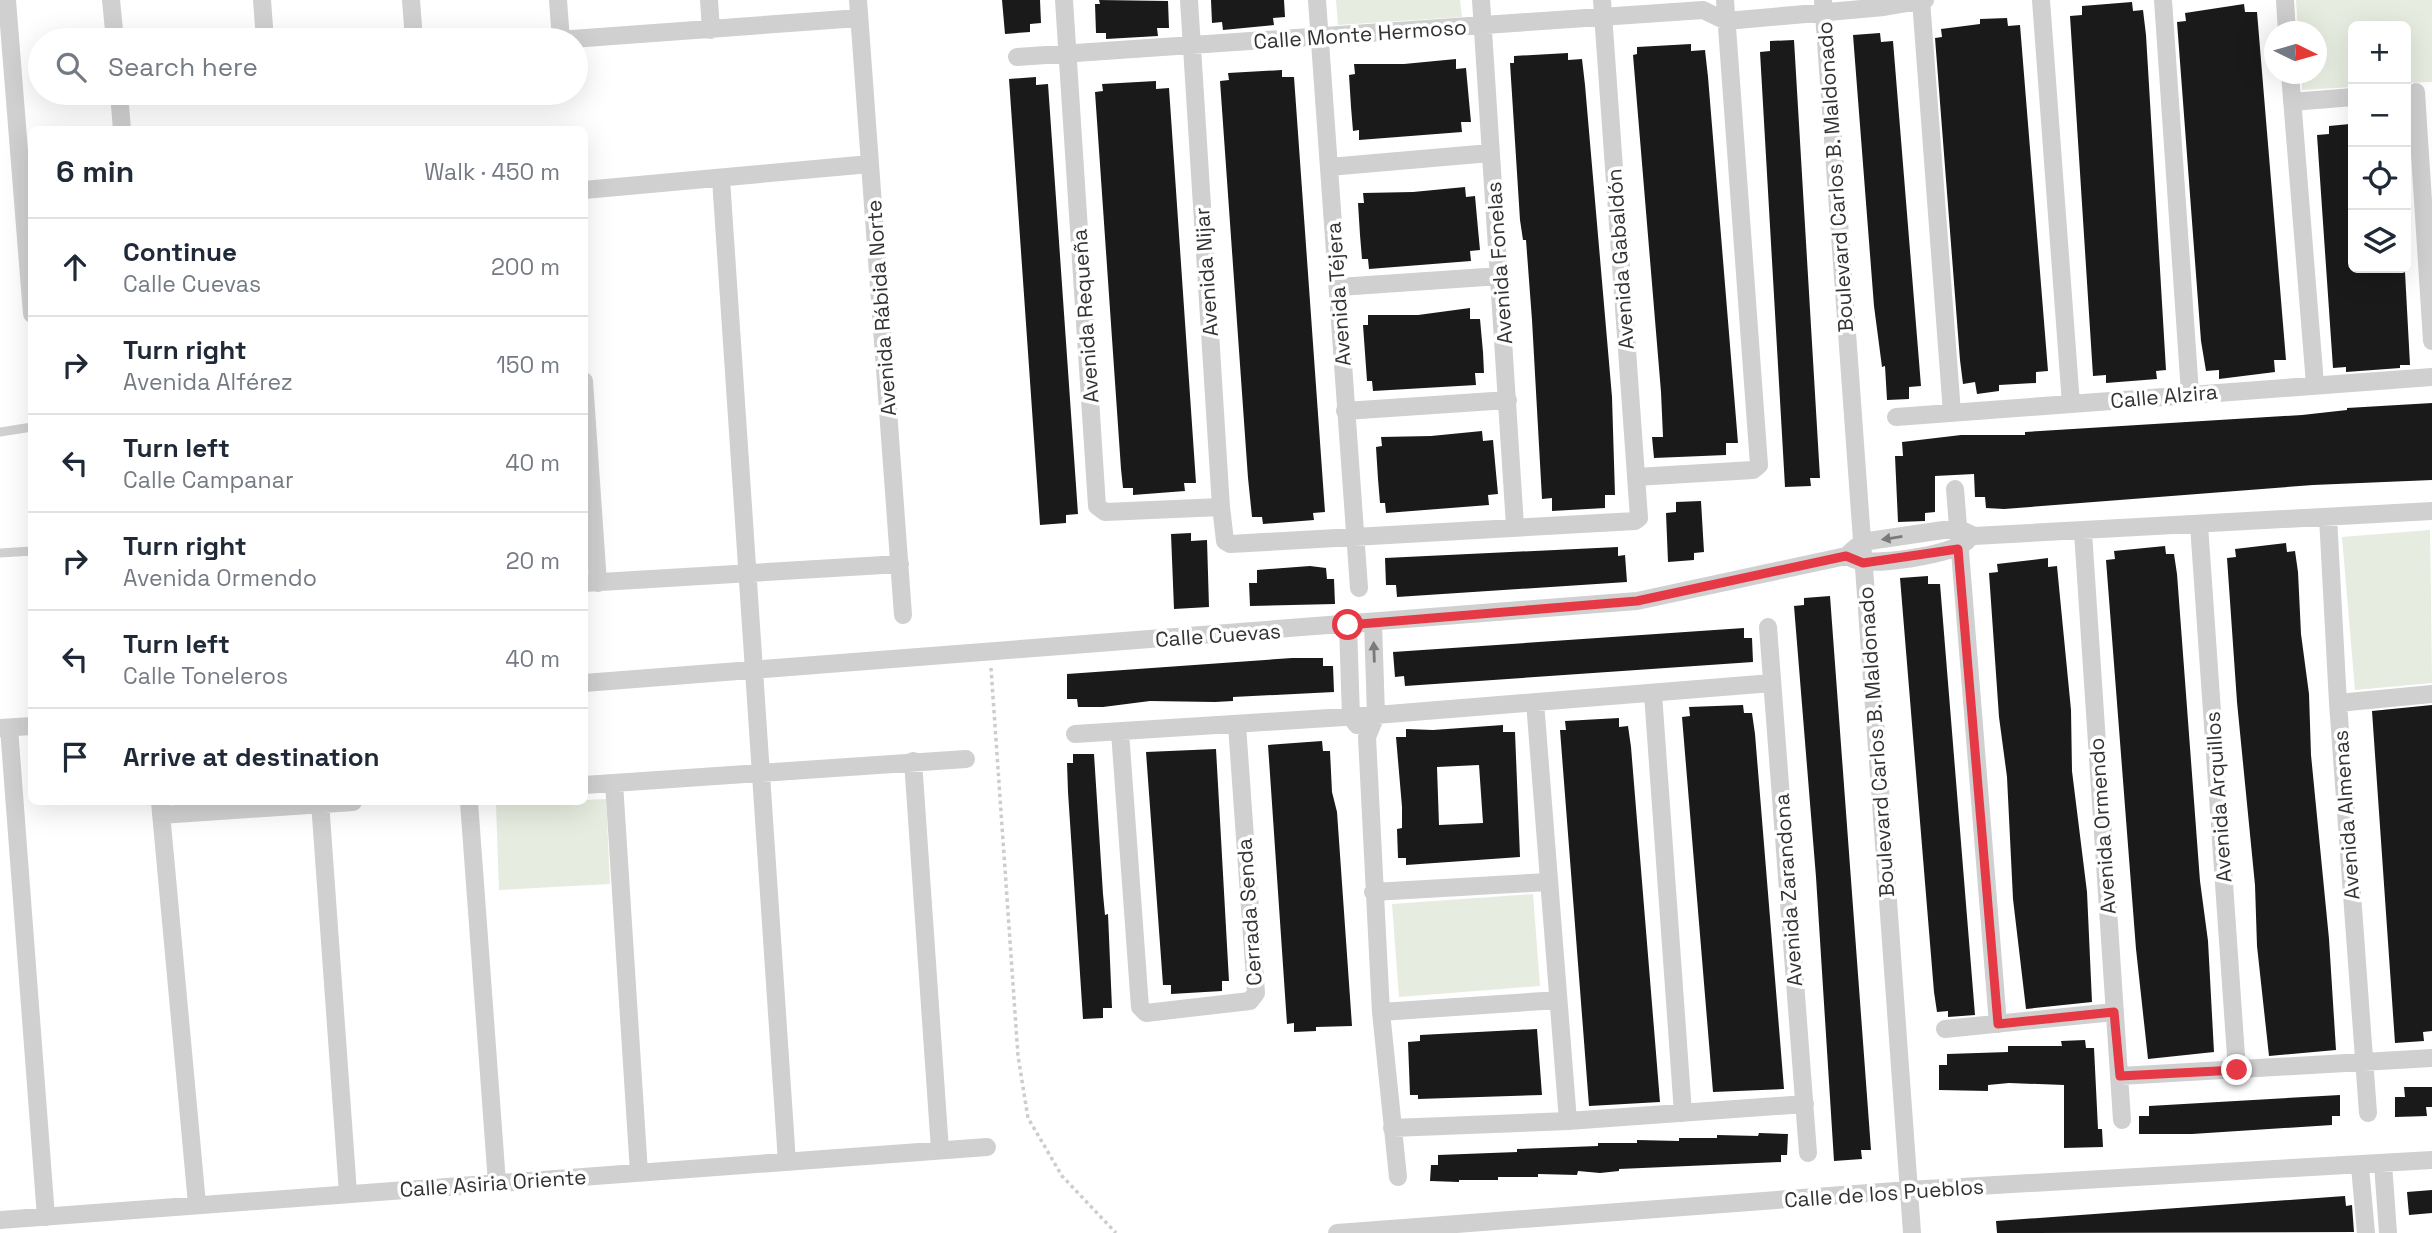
<!DOCTYPE html>
<html lang="en">
<head>
<meta charset="utf-8">
<style>
	body { margin:0; font-family:"Space Grotesk",sans-serif; background:#f6f6f7; color:#1f2937 }
	.controls { position:absolute; right:21px; top:21px; display:grid; overflow:hidden; border-radius:10px; box-shadow:0 7px 28px #0002 }
	.controls button { width:63px; height:63px; display:grid; place-items:center; padding:0; border:0; border-bottom:2px solid #e0e1e3; background:#fff; color:#1f2937; font:35px sans-serif }
	.compass { position:absolute; left:2264px; top:21px; width:63px; height:63px; border-radius:50%; background:#fff; box-shadow:0 7px 28px #0002; rotate:95deg }
	.stop { position:absolute; width:21px; height:21px; margin:-16px; border:5px solid #e63946; border-radius:50%; background:#fff }
	.stop.end { background:#e63946; border-color:#fff; box-shadow:0 2px 7px #0008 }
	.list { margin:0; padding:0; list-style:none }
	h2 { display:flex; justify-content:space-between; align-items:center; height:91px; margin:0; padding:0 28px; font-size:30px }
	h2 small { font-size:23px; font-weight:400; color:#747a83 }
	.list li { display:grid; grid-template-columns:46px 1fr auto; gap:21px; align-items:center; box-sizing:border-box; height:98px; padding:0 28px; border-top:2px solid #e0e1e3 }
	.list b { display:block; font-size:26px; white-space:nowrap }
	.list p { margin:0; font-size:23px; white-space:nowrap; color:#747a83 }
	.list em { font-size:23px; font-style:normal; color:#747a83 }
	.icon { flex:none; width:38px; height:38px; fill:none; stroke:currentColor; stroke-width:2; stroke-linecap:round; stroke-linejoin:round }
	.map { position:relative; flex:none; width:2432px; height:1233px; overflow:hidden }
	.search { position:absolute; background:#fff; box-shadow:0 7px 28px #0002; left:28px; top:28px; width:560px; height:77px; display:flex; align-items:center; gap:18px; box-sizing:border-box; padding:0 24px; border-radius:38px; color:#747a83; font-size:26px }
	.panel { position:absolute; background:#fff; box-shadow:0 7px 28px #0002; left:28px; top:126px; width:560px; height:679px; border-radius:10px }
	.map>svg:first-child { display:block }
</style>
</head>
<body>
<div class="map">
<svg width="2432" height="1233" viewBox="0 0 2432 1233">
	<rect width="100%" height="100%" fill="#fff"/>
	<path fill="#e6ecdf" d="M1336,0H1460L1462,17L1338,25Z
		M2296,0H2432V82L2406,83V26H2353V87L2302,90L2301,74H2316V32L2298,31Z
		M2430,530L2432,683L2355,690L2342,537Z
		M606,799L610,884L499,890L496,804Z
		M1533,894L1540,986L1399,997L1392,904Z"/>
	<path fill="#1a1a1a" fill-rule="evenodd" d="M1002,0H1040L1041,23L1030,24V32L1005,34Z
		M1099,0L1168,1L1169,28H1157L1158,36L1106,39V33H1096L1095,4H1100Z
		M1211,0H1284L1285,17L1273,18L1274,25L1223,30L1222,22L1212,23Z
		M2132,2L2133,11L2143,10L2146,35L2166,370L2156,371L2157,379L2106,383V375L2093,376L2070,16L2082,15V6Z
		M2244,4L2245,12H2257L2286,360H2274L2275,372L2219,379V370L2206,371L2201,341L2177,22L2186,21L2185,13Z
		M2007,18L2008,26L2020,25L2048,371L2036,372V383L1999,385V391L1977,394L1975,382L1963,384L1960,360L1935,38L1942,37L1941,29L1980,24V19Z
		M1880,33L1881,42L1893,41L1921,386L1909,387V399L1887,400L1885,366L1882,367L1874,306L1853,35Z
		M1794,40L1820,478H1810L1811,486L1785,487L1760,52L1770,51V41Z
		M1691,44V51L1705,50L1708,77L1738,443H1726V455L1654,458L1652,437H1663L1661,392L1633,55L1637,54V47Z
		M1568,53V60L1582,59L1585,85L1612,397L1615,495H1605V508L1552,511V498L1542,499L1532,320L1526,240H1523L1520,220L1510,63H1514V56Z
		M1456,59V69L1466,68L1469,101L1471,122H1461L1462,132L1359,140V130L1353,131L1351,107L1349,75L1355,74L1354,64H1404Z
		M1282,70V77H1294L1325,512L1313,513L1314,520L1263,524L1262,517H1252L1248,478L1220,81L1229,80L1228,73Z
		M1036,77V85L1048,84L1078,514L1066,515V523L1040,525L1009,79Z
		M1156,81V89L1169,88L1196,483H1184L1185,491L1133,495V488H1123L1121,469L1095,92L1103,91L1102,84Z
		M2350,124L2353,166V270L2394,268V273L2405,272L2410,365H2400V368L2346,372V367L2333,368L2317,135L2329,134V126Z
		M1465,187L1466,197L1475,196L1478,229L1480,250L1470,251L1471,261L1369,269L1368,259H1362L1360,235L1358,203H1364L1363,193L1413,192Z
		M1470,308V319H1480L1483,352L1484,373H1475L1476,385L1373,391L1372,381H1367L1363,325H1368V315H1418Z
		M2432,403V480L2313,485L2004,509L1986,508L1985,497H1975L1974,474L1935,476V512L1925,513V521L1898,522L1895,456H1903L1902,442L1961,435H2025V432L2302,415L2347,410V408Z
		M1482,431L1483,441L1493,440L1496,473L1498,494L1488,495L1489,505L1386,513L1385,503H1380L1378,479L1376,447L1382,446L1381,437L1431,436Z
		M1701,501L1704,552L1694,553V560L1668,562L1666,513L1676,512V502Z
		M1191,533V541L1207,540L1209,607L1174,609L1171,534Z
		M2286,543L2287,552L2295,551L2298,572L2301,634L2309,694L2311,755L2329,939L2336,1050L2269,1056L2257,946L2255,885L2237,702L2227,558L2236,557L2235,549Z
		M2165,546L2166,554H2174L2177,574L2200,881L2208,941L2214,1052L2148,1059L2136,949L2106,560L2115,559L2114,551Z
		M1618,547V556L1625,555L1627,582L1397,597L1396,585H1386L1385,558Z
		M2048,558V567L2057,566L2059,587L2071,710L2072,771L2087,892L2092,1002L2026,1009L2013,899L2007,777L1999,717L1989,573L1998,572L1997,564Z
		M1310,566L1326,568L1327,579H1334L1335,604L1250,606L1249,583H1257V570Z
		M1928,576V584H1940L1975,1015L1948,1017V1011L1937,1012L1934,992L1900,578Z
		M1830,596L1871,1150H1861L1862,1159L1834,1161L1816,877L1794,606L1804,605V598Z
		M1744,628V638H1752L1753,662L1405,686L1404,676L1395,677L1393,652Z
		M1292,658H1323V666H1333L1334,692L1233,697V701L1215,702L1150,701L1103,707H1078L1077,699H1067V674Z
		M1743,705L1744,713H1752L1755,734L1784,1089L1713,1092L1682,717L1690,716L1689,707Z
		M2432,705V1031L2423,1032L2424,1041L2395,1043L2372,711Z
		M1619,718V727L1628,726L1631,747L1660,1102L1589,1106L1560,730H1566L1565,721Z
		M1503,725V732H1515L1520,857L1406,865V858H1398L1397,829L1402,828V807L1396,737H1406V729L1433,730ZM1479,765L1483,823L1439,825L1437,767Z
		M1322,741L1323,751H1330L1332,792L1337,812L1352,1026L1316,1027V1031L1294,1032V1023L1287,1024L1268,745Z
		M1216,749L1229,981H1222V991L1171,994V985H1163L1146,752Z
		M1073,754H1094L1103,894L1105,915L1108,914L1112,1008H1103V1018L1083,1019L1068,792L1067,763H1073Z
		M1537,1029L1542,1095L1418,1099V1095H1410L1408,1042L1420,1041V1035Z
		M2085,1040L2086,1048H2094L2098,1129H2102L2103,1147L2064,1148V1085L2009,1083L1988,1085V1091L1939,1090V1065H1947V1054L2008,1052V1046H2062L2061,1041Z
		M2404,1087H2432V1107H2426L2427,1116L2395,1117V1097H2405Z
		M2340,1095V1116H2332V1125L2192,1134H2139V1116H2149V1106Z
		M1759,1133L1788,1134L1787,1155H1781V1162L1619,1169V1171L1600,1173L1578,1171L1577,1175L1538,1174V1177H1498V1180H1459V1182L1430,1181L1431,1165H1438V1155L1517,1152V1149L1598,1146V1143H1637V1140L1679,1141V1138H1717V1135L1758,1136Z
		M2432,1190V1213L2409,1215L2407,1192Z
		M2345,1196L2346,1206L2352,1205L2354,1232L1997,1233L1996,1221Z"/>
	<g fill="none" stroke-linecap="round" stroke-linejoin="round">
		<path stroke="#cdcdcd" stroke-width="3.5" stroke-dasharray="3.5 3.5" stroke-linecap="butt" d="M991,668L1018,1056L1028,1118L1062,1176L1116,1233"/>
		<path stroke="#d0d0d0" stroke-width="9" d="M0,432L32,427
			M0,553L32,551"/>
		<path stroke="#d0d0d0" stroke-width="18" d="M7,0L32,314
			M111,0L115,40
			M262,0L265,40
			M411,0L414,40
			M558,0L561,40
			M709,0L711,30
			M858,0L903,615
			M1064,0L1097,506L1105,512L1221,507
			M1189,0L1221,507L1225,541L1230,544L1635,521L1639,518L1602,0
			M1317,0L1359,588
			M1481,0L1515,526
			M1823,0L1912,1233
			M1921,0L1952,413
			M2041,0L2071,404
			M2163,0L2190,393
			M2285,0L2287,32
			M558,40L859,18
			M1017,57L1703,10L1726,21L1884,7L1925,0
			M2290,74L2315,384
			M2416,92L2432,341
			M119,93L122,130
			M2292,102L2353,97
			M1329,167L1490,153
			M721,179L787,1162
			M584,190L870,164
			M1339,287L1500,276
			M584,381L598,583
			M1345,411L1508,400
			M1896,417L2432,377
			M1636,477L1753,470L1759,465L1725,0
			M1955,489L1998,1024
			M2328,517L2338,703L2368,1113
			M2199,525L2237,1070
			M2083,532L2122,1120
			M1853,559C1872,567 1951,555 1967,541
			M584,583L900,564
			M1373,623L1376,715L1367,737L1381,1012L1398,1177
			M1348,625L1351,717L1357,725
			M1768,627L1808,1153
			M584,683L1637,601L1846,556L1862,542L1957,528L1974,536L2432,511
			M1653,694L1683,1113
			M1535,702L1568,1121
			M2338,703L2432,694
			M0,728L32,726
			M9,728L46,1217
			M1120,732L1140,1007L1146,1013L1250,1001L1256,993L1237,725
			M1075,734L1376,715L1772,683
			M913,761L940,1150
			M614,783L639,1173
			M584,785L966,759
			M160,802L197,1204
			M320,802L348,1193
			M469,802L497,1183
			M161,815L353,802
			M1373,892L1548,882
			M1381,1012L1558,1000
			M1945,1029L2114,1012
			M2120,1076L2432,1058
			M1392,1128L1568,1121L1805,1104
			M2383,1164L2388,1233
			M2360,1167L2366,1233
			M0,1220L987,1147
			M1337,1233L1909,1190L2432,1160"/>
	</g>
	<defs><path id="oneway-solid" d="M-6-.8H1V-3.2L6.5 0L1 3.2V.8H-6Z" transform="scale(1.75)"/></defs>
	<g fill="#7a7a7a">
		<use href="#oneway-solid" transform="translate(1892 538) rotate(171)"/>
		<use href="#oneway-solid" transform="translate(1374 652) rotate(-92)"/>
	</g>
	<g fill="none" stroke-linecap="round" stroke-linejoin="round">
		<path stroke="#e63946" stroke-width="9" d="M1348,625L1637,601L1846,556L1863,563L1958,549L1998,1024L2114,1012L2120,1076L2237,1070"/>
	</g>
	<g text-anchor="middle" dominant-baseline="central" stroke-width="7" stroke-linejoin="round" paint-order="stroke">
		<g font-size="21" fill="#333" stroke="#fff">
			<text transform="translate(1360 34) rotate(-4)">Calle Monte Hermoso</text>
			<text transform="translate(1835 177) rotate(-94)">Boulevard Carlos B. Maldonado</text>
			<text transform="translate(1620 259) rotate(-94)">Avenida Gabaldón</text>
			<text transform="translate(1499 263) rotate(-94)">Avenida Fonelas</text>
			<text transform="translate(1206 272) rotate(-94)">Avenida Nijar</text>
			<text transform="translate(1338 294) rotate(-94)">Avenida Téjera</text>
			<text transform="translate(881 308) rotate(-94)">Avenida Rábida Norte</text>
			<text transform="translate(1085 316) rotate(-94)">Avenida Requeña</text>
			<text transform="translate(2164 396) rotate(-5)">Calle Alzira</text>
			<text transform="translate(1218 635) rotate(-4)">Calle Cuevas</text>
			<text transform="translate(1876 742) rotate(-94)">Boulevard Carlos B. Maldonado</text>
			<text transform="translate(2218 797) rotate(-94)">Avenida Arquillos</text>
			<text transform="translate(2346 815) rotate(-94)">Avenida Almenas</text>
			<text transform="translate(2102 826) rotate(-94)">Avenida Ormendo</text>
			<text transform="translate(1788 890) rotate(-94)">Avenida Zarandona</text>
			<text transform="translate(1249 912) rotate(-94)">Cerrada Senda</text>
			<text transform="translate(493 1183) rotate(-4)">Calle Asiria Oriente</text>
			<text transform="translate(1884 1193) rotate(-4)">Calle de los Pueblos</text>
		</g>
	</g>
</svg>
<div class="controls">
<button>+</button>
<button>−</button>
<button><svg class="icon" aria-label="locate" viewBox="0 0 24 24"><circle cx="12" cy="12" r="6"/><path d="M12 2v4M12 18v4M2 12h4M18 12h4"/></svg></button>
<button><svg class="icon" aria-label="layers" viewBox="0 0 24 24"><path d="M12 4l9 5-9 5-9-5zM3 14l9 5 9-5"/></svg></button>
</div>
<svg class="compass" viewBox="-18 -18 36 36"><path d="M0-13l5 13h-10z" fill="#e53935"/><path d="M0 13l5-13h-10z" fill="#747a83"/></svg>
<div class="stop" style="left:1348px;top:625px"></div>
<div class="stop end" style="left:2237px;top:1070px"></div>
<div class="search"><svg class="icon" aria-label="search" viewBox="0 0 24 24"><circle cx="10" cy="10" r="6"/><path d="M15 15l6 6"/></svg>Search here</div>
<section class="panel">
<h2>6 min<small>Walk · 450 m</small></h2>
<ul class="list">
<li><svg class="icon" aria-label="ahead" viewBox="0 0 24 24"><path d="M12 20V5M6 11l6-6 6 6"/></svg><div><b>Continue</b><p>Calle Cuevas</p></div><em>200 m</em></li>
<li><svg class="icon" aria-label="right" viewBox="0 0 24 24"><path d="M7 20v-9h11M14 6l5 5-5 5"/></svg><div><b>Turn right</b><p>Avenida Alférez</p></div><em>150 m</em></li>
<li><svg class="icon" aria-label="left" viewBox="0 0 24 24"><path d="M17 20v-9H6M10 6l-5 5 5 5"/></svg><div><b>Turn left</b><p>Calle Campanar</p></div><em>40 m</em></li>
<li><svg class="icon" aria-label="right" viewBox="0 0 24 24"><path d="M7 20v-9h11M14 6l5 5-5 5"/></svg><div><b>Turn right</b><p>Avenida Ormendo</p></div><em>20 m</em></li>
<li><svg class="icon" aria-label="left" viewBox="0 0 24 24"><path d="M17 20v-9H6M10 6l-5 5 5 5"/></svg><div><b>Turn left</b><p>Calle Toneleros</p></div><em>40 m</em></li>
<li><svg class="icon" aria-label="arrive" viewBox="0 0 24 24"><path d="M6 21V4h12l-3 4 3 4H6"/></svg><div><b>Arrive at destination</b></div></li>
</ul>
</section>
</div>
</body>
</html>
